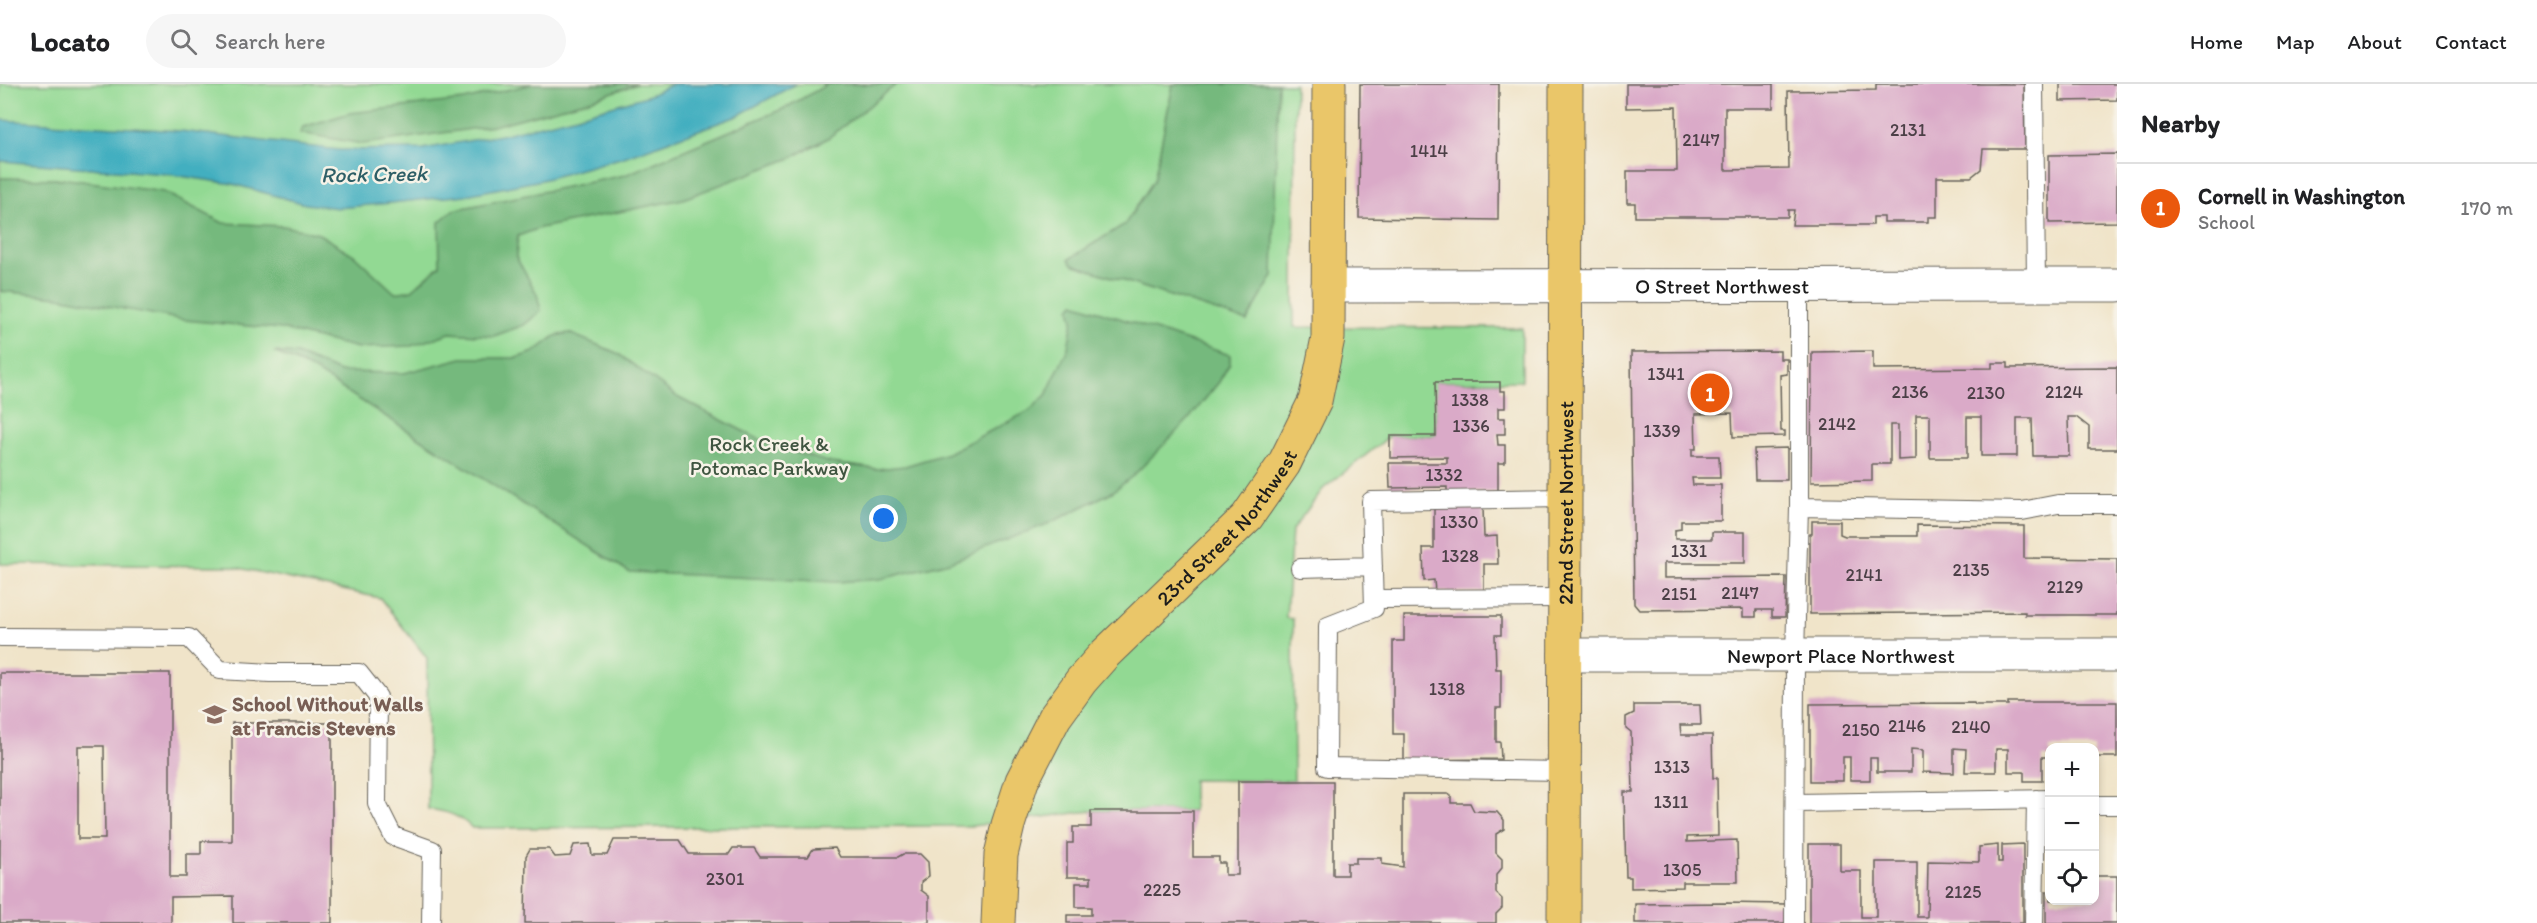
<!DOCTYPE html>
<html lang="en">
<head>
<meta charset="utf-8">
<style>
	body { margin:0; font-family:Itim,sans-serif; background:#f6f6f6; color:#202124 }
	.controls { position:absolute; right:18px; bottom:18px; display:grid; overflow:hidden; border-radius:12px; box-shadow:0 3px 9px #0003 }
	.controls button { width:54px; height:54px; display:grid; place-items:center; padding:0; border:0; border-bottom:2px solid #e0e0e0; background:#fff; color:#202124; font:30px sans-serif }
	.you { position:absolute; left:884px; top:435px; width:21px; height:21px; margin:-15px; border:4px solid #fff; border-radius:50%; background:#1a73e8; box-shadow:0 0 0 9px #1a73e833 }
	.badge { display:grid; place-items:center; width:39px; height:39px; border-radius:50%; background:#ea580c; color:#fff; font-size:20px; font-weight:700 }
	.pin { position:absolute; translate:-50% -50%; border:3px solid #fff; box-shadow:0 2px 6px #0006 }
	.list { margin:0; padding:0; list-style:none }
	h2 { display:flex; justify-content:space-between; align-items:center; height:78px; margin:0; padding:0 24px; font-size:26px }
	h2 small { font-size:20px; font-weight:400; color:#757577 }
	.list li { display:grid; grid-template-columns:39px 1fr auto; gap:18px; align-items:center; box-sizing:border-box; height:90px; padding:0 24px; border-top:2px solid #e0e0e0 }
	.list b { display:block; font-size:22px; white-space:nowrap }
	.list p { margin:0; font-size:20px; white-space:nowrap; color:#757577 }
	.list em { font-size:20px; font-style:normal; color:#757577 }
	.icon { flex:none; width:33px; height:33px; fill:none; stroke:currentColor; stroke-width:2; stroke-linecap:round; stroke-linejoin:round }
	.map { position:relative; flex:none; width:2117px; height:839px; overflow:hidden }
	header { display:flex; align-items:center; gap:36px; box-sizing:border-box; height:84px; padding:0 30px; background:#fff; border-bottom:2px solid #e0e0e0 }
	header strong { font-size:28px }
	nav { display:flex; gap:33px; margin-inline-start:auto; font-size:21px }
	.search { width:420px; height:54px; background:#f6f6f6; display:flex; align-items:center; gap:15px; box-sizing:border-box; padding:0 21px; border-radius:33px; color:#757577; font-size:22px }
	main { display:flex }
	aside { flex:1; background:#fff }
	.map>svg:first-child { display:block }
</style>
</head>
<body>
<header>
<strong>Locato</strong>
<div class="search"><svg class="icon" aria-label="search" viewBox="0 0 24 24"><circle cx="10" cy="10" r="6"/><path d="M15 15l6 6"/></svg>Search here</div>
<nav><a>Home</a><a>Map</a><a>About</a><a>Contact</a></nav>
</header>
<main>
<div class="map">
<svg width="2117" height="839" viewBox="0 0 2117 839">
	<rect width="100%" height="100%" fill="#f7f3e8"/>
	<filter id="ink" filterUnits="userSpaceOnUse"><feTurbulence type="fractalNoise" baseFrequency=".0167" numOctaves="2"/><feDisplacementMap in="SourceGraphic" scale="12" xChannelSelector="R" yChannelSelector="G"/><feConvolveMatrix kernelMatrix="1 2 1 2 8 2 1 2 1" color-interpolation-filters="sRGB"/></filter>
	<filter id="wash" filterUnits="userSpaceOnUse"><feTurbulence type="fractalNoise" baseFrequency=".008" numOctaves="4" result="noise"/><feDisplacementMap in="SourceGraphic" scale="24" xChannelSelector="R" yChannelSelector="G"/><feGaussianBlur stdDeviation="1.35" result="paint"/><feColorMatrix in="noise" values="0 0 0 0 0 0 0 0 0 0 0 0 0 0 0 0 0 1.4 0 .05"/><feComposite in="paint" operator="in"/></filter>
	<g filter="url(#wash)">
		<rect width="100%" height="100%" fill="#f0e4c9"/>
		<path fill="#92d993" stroke="#577a58" stroke-width="1.5" d="M0,0H1295L1294,243L1522,244V297L1436,298V352H1390L1323,405L1292,446L1286,534L1293,535L1294,697L1193,696V727H1091L972,742L472,744C459,731 446,727 428,725L427,574L380,514L230,482L0,480Z"/>
		<path fill="#75b97d" stroke="#486a4c" stroke-width="1.5" d="M533,0H637L590,16L493,42L363,60L300,49L303,43L350,29L464,16Z
			M828,0H897L828,54L791,74L683,115L540,144L518,152L516,173L537,210L541,227L524,241L494,252L450,249L411,262L358,264L281,245L184,236L59,213L0,207V94L67,95L164,108L223,139L284,142L319,150L354,171L395,209L412,206L440,181L439,138L453,126L625,91L785,24Z
			M1173,0H1278L1273,192L1247,237L1072,180L1069,175L1125,140L1154,96Z
			M1074,219L1230,271V279L1219,298L1188,336L1134,391L1112,408L1050,439L949,478L881,495L837,498L629,488L310,284L274,268L297,270L340,288L404,289L462,274H516L534,268L555,252L569,249L617,269L679,314L770,361L831,379L877,385L905,382L948,369L1029,327L1046,311L1068,264L1073,236L1070,224Z"/>
		<path fill="#42afc0" stroke="#2f666e" stroke-width="1.5" d="M673,0H796L735,33L624,73L542,96L466,111L391,119L338,124L305,120L233,100L166,90L0,77V36L181,47L339,66L423,65L501,51L577,32L650,11Z"/>
		<g id="blocks">
			<path fill="#daaac8" fill-rule="evenodd" d="M1360,0H1499L1498,136L1359,134Z
				M1626,0H1773V24H1725V86L1789,85L1788,7L1876,6V0H2024L2025,65H1983L1981,85L1971,93H1937V133H1928V138H1884V133H1873V141H1792L1794,126H1788V133H1635V119H1627V87H1677L1676,23L1626,24Z
				M2060,0H2117V16L2060,17Z
				M2117,70V138L2049,139V71Z
				M1780,267V275H1787V290L1780,291L1781,347H1785V352L1733,353L1732,329L1695,330L1696,365H1692V372H1719L1720,394H1692L1693,401H1721V437H1681V445L1675,446V455H1712V448H1745V479H1664V494L1786,493L1785,533H1772V526H1756V533H1743V525L1639,526L1634,520L1631,268Z
				M1873,267V285L1992,284V279H2008V284L2117,283V365H2089V343L2076,333H2068L2069,372H2033L2032,334H2017V372H1981V333H1967V374H1930V331H1916V375L1898,376V341H1890V380H1872V397L1811,398L1812,268Z
				M1435,298H1500V307H1505V324H1498V334H1505V350H1497L1498,361H1505V379H1498V408L1447,409V403L1390,404L1389,379H1447V373L1390,374V352H1436Z
				M1787,364V396H1755L1754,365Z
				M1434,424H1483L1484,453L1497,452L1498,480H1484V508H1435L1434,496L1424,497L1423,464H1434Z
				M1812,437H1840V450L1845,452H1917V441L2024,442V474L2117,475V531H2025V528L1810,530V450H1812Z
				M1404,532H1501V551H1495L1496,585H1501V624H1496V658H1500L1501,675L1404,676V650H1393V557H1404Z
				M0,589H170V793H186V770H201V757H232V639H332V839H233V812L171,813V839H0ZM78,662H104L105,755H78Z
				M2008,618H2117V673H2094V664H2050V673H2042V697H2024V688H2008V665H1996V688H1965L1966,665L1954,664V689L1923,688V666L1911,665V688H1877V674H1870V696H1850V673H1843V697H1810V620L1974,619L1975,621H2008Z
				M1634,621H1700L1701,641H1680L1681,651H1712L1713,694H1717L1718,752L1687,753V758L1737,756L1738,798H1683V803L1631,804V793H1626L1624,708H1633L1631,648L1626,644V633L1634,629Z
				M1238,697H1333V791H1347V779H1356V774H1382V780L1403,783V710H1448L1451,712V719H1470L1474,727L1497,728L1504,736V745L1496,750V769L1502,775V784L1496,791V809L1502,815V824L1496,830V839H1067V831H1091V823H1076V799H1091V793H1067V759H1073V743H1091V727H1193V773H1219V779H1225V791H1238Z
				M614,756H680L689,770H729L733,764H754L760,773H808L813,765L835,764L840,773H898L903,770H920L928,778L929,792L921,798V806L929,812V839H525L526,772L530,765H549L555,773L570,772L574,761L590,760L592,771H607Z
				M1809,760H1840V787H1861V833H1876V778H1917V833H1927L1928,777L1979,778V763L1998,761V778H2002V761L2023,760V839H1809Z
				M2094,792H2117V839H2046V808H2050V816H2094Z
				M1724,819L1786,820L1787,839H1635V820Z"/>
		</g>
	</g>
	<g filter="url(#ink)">
		<use href="#blocks" fill-opacity="0" stroke="#666259" stroke-width="1.5"/>
		<g fill="none" stroke-linecap="round" stroke-linejoin="round">
			<defs>
				<path id="lane" d="M2034,0L2036,201
					M1799,423L2022,427L2058,420H2117
					M1300,484L1373,482
					M1374,515L1564,514
					M0,553L189,554L220,586L270,589H359L378,613L377,720L393,752L432,766L431,839
					M1564,687L1327,683L1328,542L1374,524L1371,417L1566,414
					M1795,719L2050,715
					M2094,721H2117
					M1794,839L1795,571L1799,423V201
					M2034,839L2036,715"/>
				<g id="street">
					<path id="s1" d="M1328,202L2117,201"/>
					<path id="s2" d="M1565,571H2117"/>
				</g>
				<g id="primary">
					<path id="s3" d="M998,839L1001,771L1008,741L1022,697L1055,633L1081,597L1104,571L1247,433L1284,380L1315,317L1328,254L1329,0"/>
					<path id="s4" d="M1564,839L1566,0"/>
				</g>
			</defs>
			<use href="#lane" stroke="#666259" stroke-width="20"/>
			<use href="#street" stroke="#666259" stroke-width="35"/>
			<use href="#primary" stroke="#666259" stroke-width="35"/>
			<use href="#lane" stroke="#fff" stroke-width="18"/>
			<use href="#street" stroke="#fff" stroke-width="33"/>
			<use href="#primary" stroke="#eac669" stroke-width="33"/>
		</g>
	</g>
	<defs>
		<symbol id="school-bare" viewBox="-9 -9 18 18"><path d="M0-5L7-2L0 1L-7-2ZM-4 1L0 2.5L4 1V4Q0 6-4 4Z" fill="#8d6e63" stroke="#f7f3e8" stroke-width="2.5" paint-order="stroke"/></symbol>
	</defs>
	<g fill-rule="evenodd">
		<use href="#school-bare" x="198" y="614" width="33" height="33"/>
	</g>
	<g text-anchor="middle" dominant-baseline="central" stroke-width="5" stroke-linejoin="round" paint-order="stroke">
		<g font-size="18" fill="#4c4047">
			<text x="1908" y="46">2131</text>
			<text x="1701" y="56">2147</text>
			<text x="1429" y="67">1414</text>
			<text x="1666" y="290">1341</text>
			<text x="1910" y="308">2136</text>
			<text x="2064" y="308">2124</text>
			<text x="1986" y="309">2130</text>
			<text x="1470" y="316">1338</text>
			<text x="1837" y="340">2142</text>
			<text x="1471" y="342">1336</text>
			<text x="1662" y="347">1339</text>
			<text x="1444" y="391">1332</text>
			<text x="1459" y="438">1330</text>
			<text x="1689" y="467">1331</text>
			<text x="1460" y="472">1328</text>
			<text x="1971" y="486">2135</text>
			<text x="1864" y="491">2141</text>
			<text x="2065" y="503">2129</text>
			<text x="1740" y="509">2147</text>
			<text x="1679" y="510">2151</text>
			<text x="1447" y="605">1318</text>
			<text x="1907" y="642">2146</text>
			<text x="1971" y="643">2140</text>
			<text x="1861" y="646">2150</text>
			<text x="1672" y="683">1313</text>
			<text x="1671" y="718">1311</text>
			<text x="1682" y="786">1305</text>
			<text x="725" y="795">2301</text>
			<text x="1162" y="806">2225</text>
			<text x="1963" y="808">2125</text>
		</g>
		<g font-size="21" fill="#1c1c1c" stroke="#f7f3e8">
			<text stroke="none"><textPath href="#s1" startOffset="394">O Street Northwest</textPath></text>
			<text stroke="none"><textPath href="#s4" startOffset="420">22nd Street Northwest</textPath></text>
			<text stroke="none"><textPath href="#s3" startOffset="474">23rd Street Northwest</textPath></text>
			<text stroke="none"><textPath href="#s2" startOffset="276">Newport Place Northwest</textPath></text>
		</g>
		<g font-size="21" fill="#3f5540" stroke="#f7f3e8">
			<text x="769" y="359">Rock Creek &amp;<tspan x="769" dy="24">Potomac Parkway</tspan></text>
		</g>
		<g font-size="21" font-weight="bold" fill="#785e54" stroke="#f7f3e8" text-anchor="start">
			<text x="232" y="619">School Without Walls<tspan x="232" dy="24">at Francis Stevens</tspan></text>
		</g>
		<g font-size="22" font-style="italic" fill="#2d5e66" stroke="#f7f3e8">
			<text transform="translate(374 90) rotate(-1)">Rock Creek</text>
		</g>
	</g>
</svg>
<div class="controls">
<button>+</button>
<button>−</button>
<button><svg class="icon" aria-label="locate" viewBox="0 0 24 24"><circle cx="12" cy="12" r="6"/><path d="M12 2v4M12 18v4M2 12h4M18 12h4"/></svg></button>
</div>
<div class="you"></div>
<div class="pin badge" style="left:1710px;top:309px">1</div>
</div>
<aside>
<h2>Nearby<small></small></h2>
<ul class="list">
<li><span class="badge">1</span><div><b>Cornell in Washington</b><p>School</p></div><em>170 m</em></li>
</ul>
</aside>
</main>
</body>
</html>
